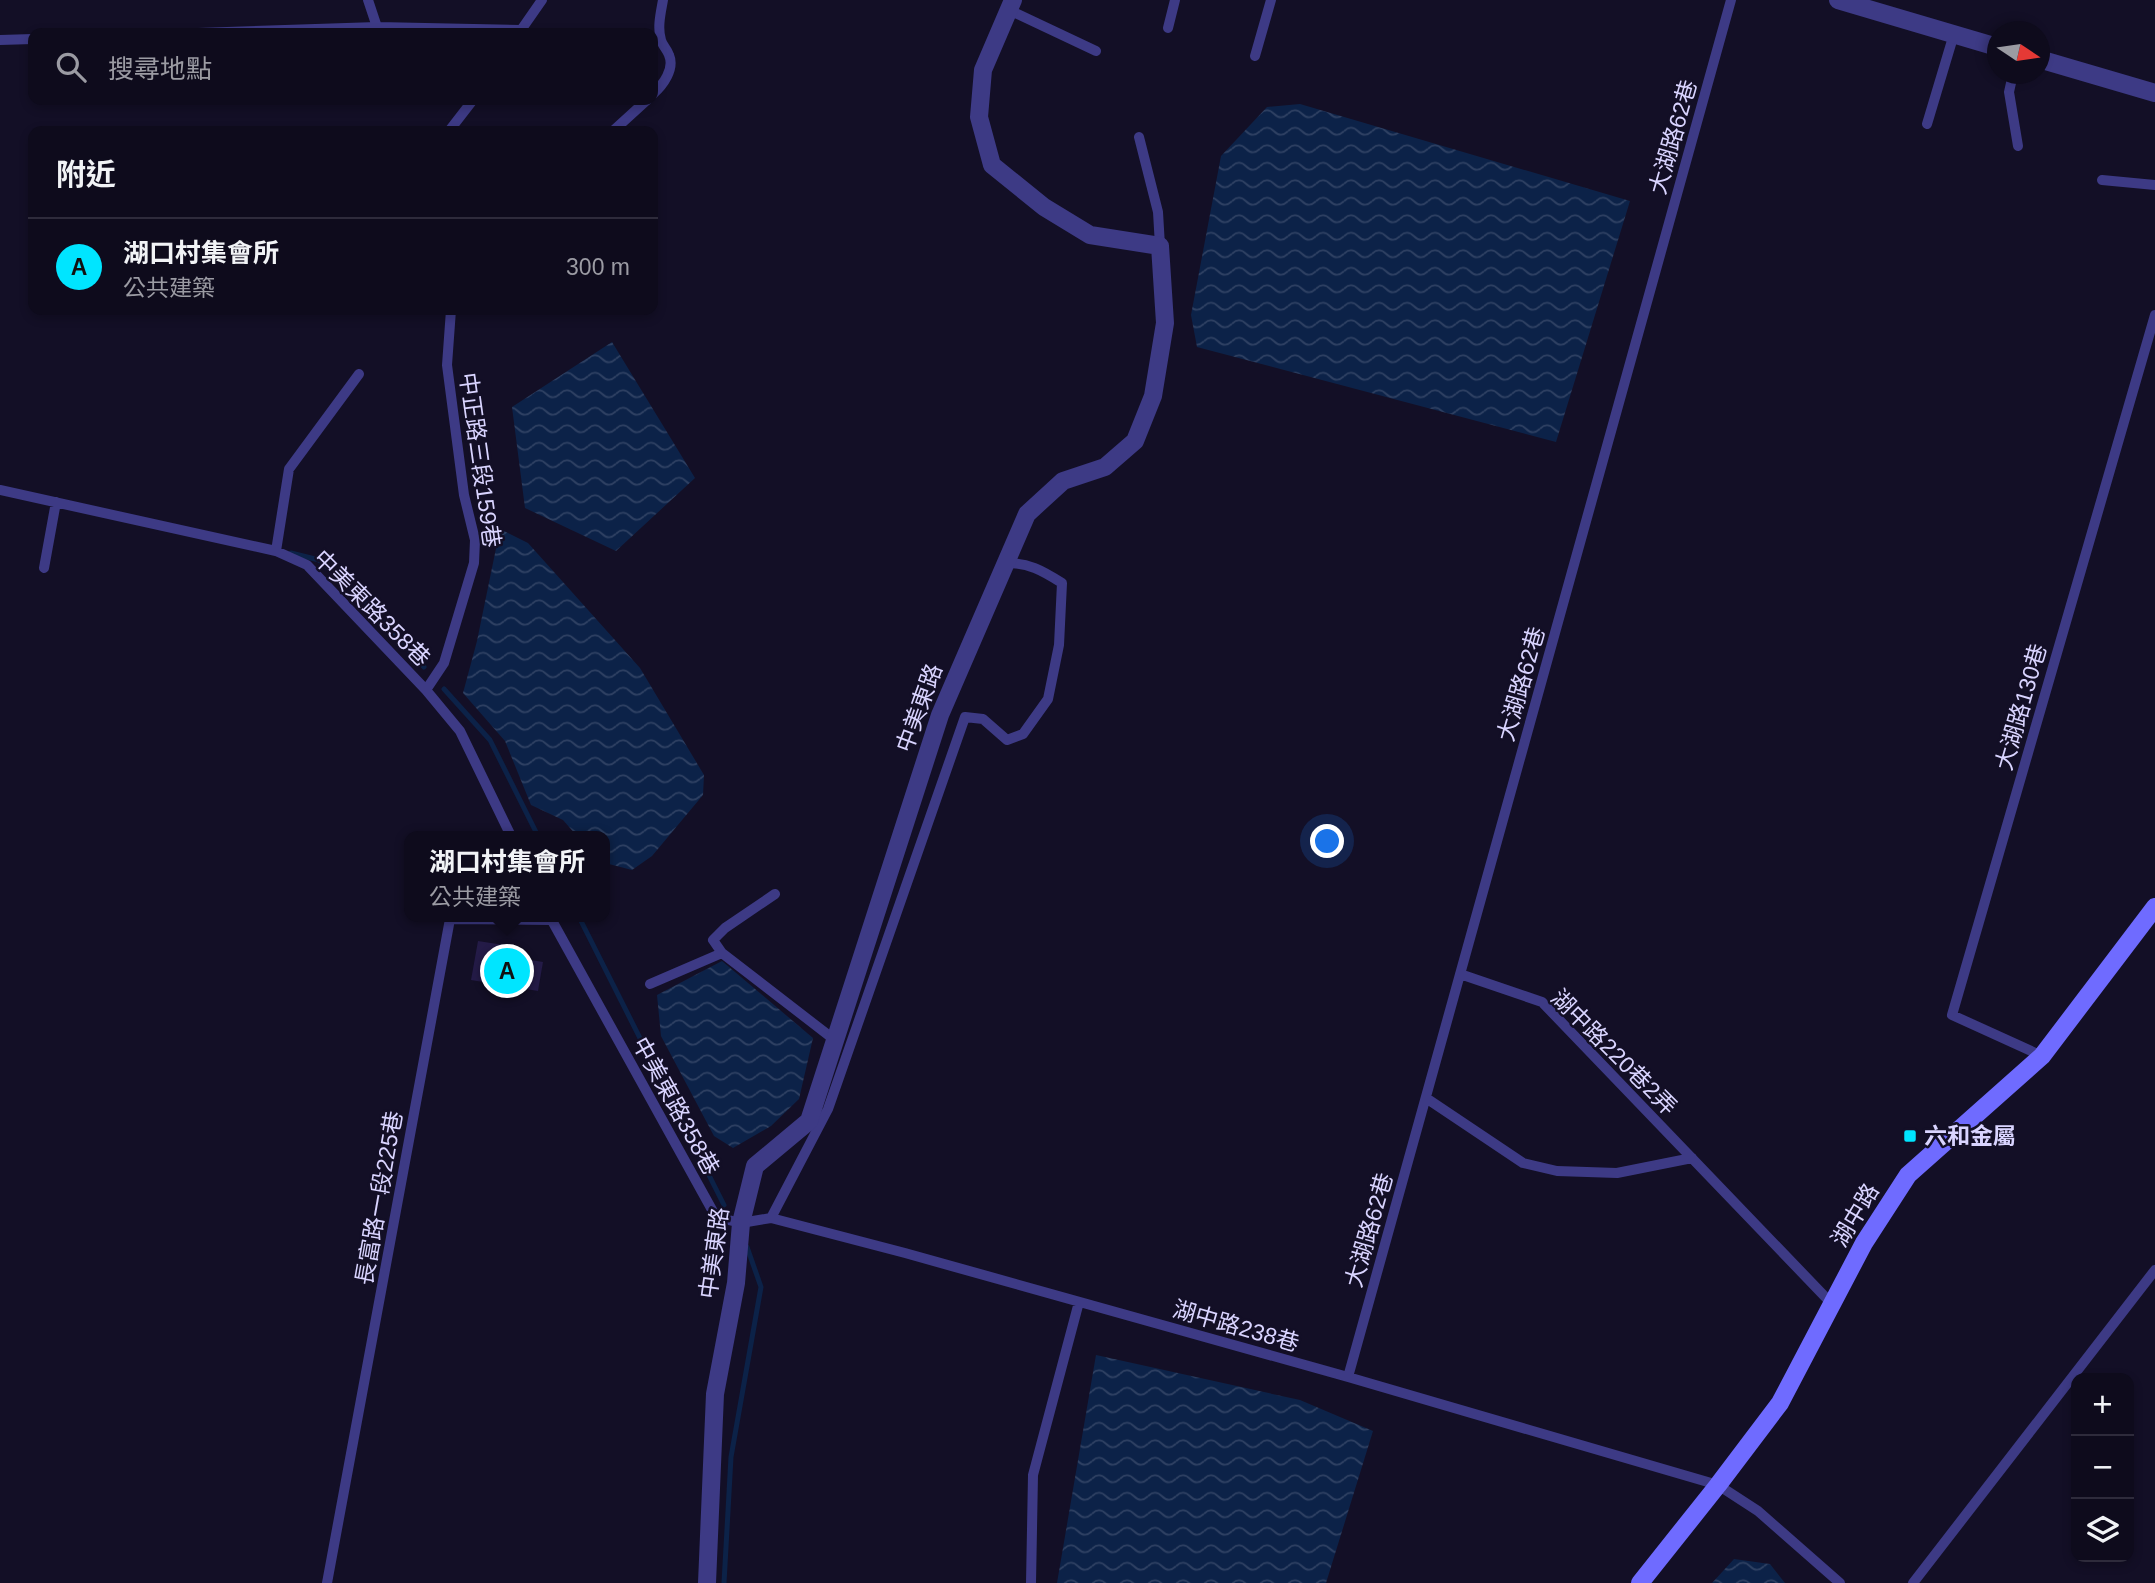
<!DOCTYPE html>
<html lang="zh-TW">
<head>
<meta charset="utf-8">
<style>
	body { margin:0; font-family:Helvetica,"Noto Sans TC",sans-serif; background:#1c1929; color:#f1f3f6 }
	.controls { position:absolute; right:21px; bottom:21px; display:grid; overflow:hidden; border-radius:14px; box-shadow:0 4px 10px #0003 }
	.controls button { width:63px; height:63px; display:grid; place-items:center; padding:0; border:0; border-bottom:2px solid #2e2b3b; background:#0e0b1c; color:#f1f3f6; font:35px sans-serif }
	.compass { position:absolute; left:1987px; top:21px; width:63px; height:63px; border-radius:50%; background:#0e0b1c; box-shadow:0 4px 10px #0003; rotate:103deg }
	.you { position:absolute; left:1328px; top:842px; width:24px; height:24px; margin:-18px; border:5px solid #fff; border-radius:50%; background:#1a73e8; box-shadow:0 0 0 10px #1a73e833 }
	.badge { display:grid; place-items:center; width:46px; height:46px; border-radius:50%; background:#00e5ff; color:#111; font-size:23px; font-weight:700 }
	.pin { position:absolute; translate:-50% -50%; border:4px solid #fff; box-shadow:0 2px 7px #0006 }
	.popup { position:absolute; left:404px; top:831px; width:206px; height:91px; box-sizing:border-box; display:grid; place-content:center; border-radius:14px; background:#0e0b1c; filter:drop-shadow(0 2px 5px #0005); font-size:23px; white-space:nowrap; color:#9b9ba3 }
	.popup b { font-size:26px; color:#f1f3f6 }
	.popup::after { content:''; position:absolute; left:50%; top:100%; margin-left:-14px; border:14px solid transparent; border-top-color:#0e0b1c }
	.list { margin:0; padding:0; list-style:none }
	h2 { display:flex; justify-content:space-between; align-items:center; height:91px; margin:0; padding:0 28px; font-size:30px }
	h2 small { font-size:23px; font-weight:400; color:#9b9ba3 }
	.list li { display:grid; grid-template-columns:46px 1fr auto; gap:21px; align-items:center; box-sizing:border-box; height:98px; padding:0 28px; border-top:2px solid #2e2b3b }
	.list b { display:block; font-size:26px; white-space:nowrap }
	.list p { margin:0; font-size:23px; white-space:nowrap; color:#9b9ba3 }
	.list em { font-size:23px; font-style:normal; color:#9b9ba3 }
	.icon { flex:none; width:38px; height:38px; fill:none; stroke:currentColor; stroke-width:2; stroke-linecap:round; stroke-linejoin:round }
	.map { position:relative; flex:none; width:2155px; height:1583px; overflow:hidden }
	.search { position:absolute; background:#0e0b1c; box-shadow:0 4px 10px #0003; left:28px; top:28px; width:630px; height:77px; display:flex; align-items:center; gap:18px; box-sizing:border-box; padding:0 24px; border-radius:14px; color:#9b9ba3; font-size:26px }
	.panel { position:absolute; background:#0e0b1c; box-shadow:0 4px 10px #0003; left:28px; top:126px; width:630px; height:189px; border-radius:14px }
	.map>svg:first-child { display:block }
</style>
</head>
<body>
<div class="map">
<svg width="2155" height="1583" viewBox="0 0 2155 1583">
	<defs>
		<pattern id="water-waves" width="16" height="10" patternUnits="userSpaceOnUse" patternTransform="scale(1.75)"><rect width="16" height="10" fill="#0c2248"/><path d="M0 5q4-4 8 0t8 0" fill="none" stroke="#2f4163"/></pattern>
	</defs>
	<rect width="100%" height="100%" fill="#130f26"/>
	<path fill="url(#water-waves)" d="M1300,104L1630,201L1556,442L1197,347L1191,315L1221,156L1267,107Z
		M612,342L695,478L616,551L525,508L512,407Z
		M500,529L528,543L640,668L704,775L703,795L652,856L632,870L605,863V836H577L563,820L531,805L505,741L463,693L477,641Z
		M722,961L813,1038L799,1099L771,1126L733,1148L714,1136L661,1036L657,995Z
		M1096,1355L1300,1400L1373,1431L1326,1583H1057Z
		M1734,1559L1770,1564L1785,1583H1712Z"/>
	<g fill="none" stroke-linecap="round" stroke-linejoin="round">
		<path stroke="#0c2248" stroke-width="5" d="M291,553L319,560L358,594L424,667
			M444,689L490,740L538,836
			M579,917L724,1205
			M724,1583L731,1457L761,1287L747,1247"/>
	</g>
	<path fill="#241b47" d="M478,941L510,946L508,956L543,962L538,991L471,980Z"/>
	<g fill="none" stroke-linecap="round" stroke-linejoin="round">
		<path stroke="#3d3a85" stroke-width="10" d="M368,0L377,27
			M1009,10L1096,51
			M1168,28L1175,0
			M198,33L377,27L521,30
			M519,33L542,0
			M0,40L33,39
			M1255,56L1271,0
			M2013,74L2009,92L2018,146
			M653,94C663,85 675,69 669,55C667,49 662,45 661,40C657,27 661,12 663,0
			M1927,124L1954,34
			M449,131L473,100
			M613,131L647,100
			M1139,137L1158,212L1160,246
			M2102,180L2155,185
			M0,490L276,551L307,565L426,690L460,731L511,836
			M276,551L289,469L359,374
			M44,568L56,502
			M426,690L444,663L474,563L475,540L464,495L447,365L451,310
			M550,917L716,1217L741,1223L771,1218L905,1253L1348,1377L1718,1485L1758,1511L1840,1583
			M722,953L713,940L725,928L775,894
			M1460,974L1542,1002L1832,1304
			M650,984L722,953L836,1041
			M2042,1056L1952,1015L2155,315
			M1426,1098L1523,1163L1557,1171L1617,1173L1692,1158
			M771,1218L828,1109L965,717L983,719L1007,740L1023,734L1048,699L1059,645L1062,583C1043,571 1028,562 1004,563
			M1348,1377L1731,0
			M327,1583L450,919L551,920
			M1031,1583L1033,1475L1079,1302
			M1913,1583L2155,1270"/>
		<path stroke="#3d3a85" stroke-width="18" d="M1838,0L1997,47
			M2039,59L2155,93
			M707,1583L715,1394L736,1283L741,1223L755,1166L809,1121L940,715L1027,514L1063,481L1105,467L1135,441L1153,396L1165,323L1160,246L1090,235L1044,207L992,165L979,117L983,70L1013,0"/>
		<path stroke="#6f6bff" stroke-width="18" d="M1640,1583L1718,1485L1780,1403L1864,1243L1908,1175L2042,1056L2155,907"/>
	</g>
	<rect fill="#00e5ff" stroke="#130f26" stroke-width="2.5" x="1903" y="1129" width="14" height="14" rx="3.5"/>
	<g text-anchor="middle" dominant-baseline="central" stroke-width="5" stroke-linejoin="round" paint-order="stroke">
		<g font-size="23" fill="#d9d4ff" stroke="#130f26">
			<text transform="translate(1673 137) rotate(-74)">大湖路62巷</text>
			<text transform="translate(480 460) rotate(82)">中正路三段159巷</text>
			<text transform="translate(372 608) rotate(45)">中美東路358巷</text>
			<text transform="translate(1521 684) rotate(-74)">大湖路62巷</text>
			<text transform="translate(2021 707) rotate(-74)">大湖路130巷</text>
			<text transform="translate(919 708) rotate(-70)">中美東路</text>
			<text transform="translate(1614 1052) rotate(45)">湖中路220巷2弄</text>
			<text transform="translate(676 1106) rotate(61)">中美東路358巷</text>
			<text transform="translate(379 1198) rotate(-80)">長富路一段225巷</text>
			<text transform="translate(1855 1215) rotate(-59)">湖中路</text>
			<text transform="translate(1369 1230) rotate(-74)">大湖路62巷</text>
			<text transform="translate(714 1253) rotate(-82)">中美東路</text>
			<text transform="translate(1236 1326) rotate(16)">湖中路238巷</text>
		</g>
		<g font-size="23" font-weight="bold" fill="#d9d4ff" stroke="#130f26" text-anchor="start">
			<text x="1924" y="1136">六和金屬</text>
		</g>
	</g>
</svg>
<div class="controls">
<button>+</button>
<button>−</button>
<button><svg class="icon" aria-label="layers" viewBox="0 0 24 24"><path d="M12 4l9 5-9 5-9-5zM3 14l9 5 9-5"/></svg></button>
</div>
<svg class="compass" viewBox="-18 -18 36 36"><path d="M0-13l5 13h-10z" fill="#e53935"/><path d="M0 13l5-13h-10z" fill="#9b9ba3"/></svg>
<div class="you"></div>
<div class="pin badge" style="left:507px;top:971px">A</div>
<div class="popup"><b>湖口村集會所</b>公共建築</div>
<div class="search"><svg class="icon" aria-label="search" viewBox="0 0 24 24"><circle cx="10" cy="10" r="6"/><path d="M15 15l6 6"/></svg>搜尋地點</div>
<section class="panel">
<h2>附近<small></small></h2>
<ul class="list">
<li><span class="badge">A</span><div><b>湖口村集會所</b><p>公共建築</p></div><em>300 m</em></li>
</ul>
</section>
</div>
</body>
</html>
